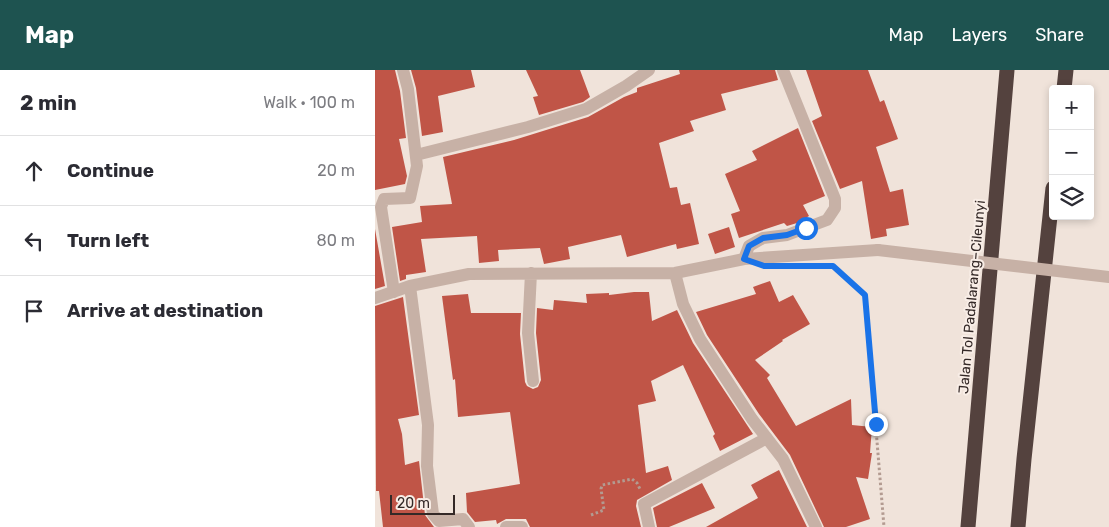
<!DOCTYPE html>
<html lang="en">
<head>
<meta charset="utf-8">
<style>
	body { margin:0; font-family:Rubik,sans-serif; background:#f7f7f7; color:#2b2b33 }
	.controls { position:absolute; right:15px; top:15px; display:grid; overflow:hidden; border-radius:5px; box-shadow:0 2px 8px #0003 }
	.controls button { width:45px; height:45px; display:grid; place-items:center; padding:0; border:0; border-bottom:1px solid #e1e1e2; background:#fff; color:#2b2b33; font:25px sans-serif }
	.scale { position:absolute; left:15px; bottom:12px; width:65px; box-sizing:border-box; padding-left:5px; border:2px solid #342927; border-top:0; font-size:14px; line-height:18px; white-space:nowrap; color:#342927; -webkit-text-stroke:4px #f8ede6; paint-order:stroke }
	.stop { position:absolute; width:15px; height:15px; margin:-11px; border:4px solid #1a73e8; border-radius:50%; background:#fff }
	.stop.end { background:#1a73e8; border-color:#fff; box-shadow:0 1px 5px #0008 }
	.list { margin:0; padding:0; list-style:none }
	h2 { display:flex; justify-content:space-between; align-items:center; height:65px; margin:0; padding:0 20px; font-size:21px }
	h2 small { font-size:16px; font-weight:400; color:#7c7c81 }
	.list li { display:grid; grid-template-columns:32px 1fr auto; gap:15px; align-items:center; box-sizing:border-box; height:70px; padding:0 20px; border-top:1px solid #e1e1e2 }
	.list b { display:block; font-size:19px; white-space:nowrap }
	.list em { font-size:16px; font-style:normal; color:#7c7c81 }
	.icon { flex:none; width:28px; height:28px; fill:none; stroke:currentColor; stroke-width:2; stroke-linecap:round; stroke-linejoin:round }
	.map { position:relative; flex:none; width:734px; height:457px; overflow:hidden }
	header { display:flex; align-items:center; gap:30px; box-sizing:border-box; height:70px; padding:0 25px; background:#1e5350; color:#fff }
	header strong { font-size:24px }
	nav { display:flex; gap:28px; margin-inline-start:auto; font-size:18px }
	main { display:flex }
	aside { flex:1; background:#fff }
	.map>svg:first-child { display:block }
</style>
</head>
<body>
<header>
<strong>Map</strong>
<nav><a>Map</a><a>Layers</a><a>Share</a></nav>
</header>
<main>
<aside>
<h2>2 min<small>Walk · 100 m</small></h2>
<ul class="list">
<li><svg class="icon" aria-label="ahead" viewBox="0 0 24 24"><path d="M12 20V5M6 11l6-6 6 6"/></svg><div><b>Continue</b></div><em>20 m</em></li>
<li><svg class="icon" aria-label="left" viewBox="0 0 24 24"><path d="M17 20v-9H6M10 6l-5 5 5 5"/></svg><div><b>Turn left</b></div><em>80 m</em></li>
<li><svg class="icon" aria-label="arrive" viewBox="0 0 24 24"><path d="M6 21V4h12l-3 4 3 4H6"/></svg><div><b>Arrive at destination</b></div></li>
</ul>
</aside>
<div class="map">
<svg width="734" height="457" viewBox="0 0 734 457">
	<rect width="100%" height="100%" fill="#f0e3da"/>
	<path fill="#c05547" d="M0,0H20L25,21L31,68L24,69L32,106L30,114L0,120Z
		M36,0H96L100,17L63,26L68,62L47,66L41,18Z
		M151,0H205L215,27L208,32L164,45L158,27L163,26Z
		M304,0H400L403,10L346,24L351,40L315,51L319,61L284,73L295,118L302,117L306,135L315,133L324,174L302,179L301,174L252,187L246,165L193,177L195,189L169,194L165,178L123,180L124,191L104,193L102,166L46,169L51,202L31,205V209L25,211L17,157L47,152L45,136L77,134L68,87L139,70L213,47L249,27L262,22V18L305,4Z
		M431,0H493L505,32L509,30L523,69L501,77L515,122L528,119L534,155L511,159L512,166L496,169L487,111L465,119L437,51L447,46Z
		M423,58L450,126L428,135L434,146L422,153L412,156L409,153L364,168L356,144L365,141L350,104L382,90L377,81Z
		M354,157L360,177L340,184L333,164Z
		M0,159L10,216L0,219Z
		M395,211L404,232L418,225L435,254L407,270L408,271L380,290L395,305L392,308L421,356L476,329L477,355L497,357L495,383H497L493,409L481,407L495,449L471,457H449L415,385L384,344L332,265L321,242L381,224L378,217Z
		M259,222H274L277,251L302,240L318,273L378,364L345,381L338,366L340,364L308,295L276,311L281,331L263,335L271,403L293,396L297,410L262,430L261,436L266,457H155L151,449H131L122,454L121,450L100,452L92,442L91,423L145,414L135,342L83,347L80,309L78,310L67,226L93,224L96,243H146L145,264L150,312L152,316L158,319L163,317L166,310L161,263L162,238L178,240L179,230L212,233L211,224L234,223V225Z
		M28,227L44,345L23,349L27,364L30,395L44,391L50,445L59,457H8L4,421H1L0,236Z
		M404,400L432,457H331L383,428L376,415Z
		M327,413L340,438L294,457H282L278,438Z"/>
	<g fill="none" stroke-linecap="round" stroke-linejoin="round">
		<path stroke="#b39b91" stroke-width="3" stroke-dasharray="2.5 2.5" stroke-linecap="butt" d="M463,200L490,225L509,457
			M216,445L229,440L226,419L227,415L257,409L262,413L265,419"/>
		<path stroke="#c7b1a6" stroke-width="12" d="M41,85L153,57L211,39L251,16L274,0
			M369,189L374,176L388,168L412,165L452,150L460,138V129L408,0
			M156,203L153,263L158,311
			M300,203L308,234L325,269L377,349L408,389L441,457
			M35,216L53,355L52,396L58,444L64,451L88,449L94,457
			M19,222L6,137L9,129L35,128L42,96L33,19L28,0
			M0,228L35,216L94,204L300,203L369,189L503,180
			M131,457H147
			M274,457L269,434L392,368"/>
		<path stroke="#54423e" stroke-width="15" d="M689,19L691,0
			M593,457L632,0
			M643,457L649,389L678,118"/>
		<path stroke="#c7b1a6" stroke-width="12" d="M503,180L734,207"/>
	</g>
	<g fill="none" stroke-linecap="round" stroke-linejoin="round">
		<path stroke="#1a73e8" stroke-width="6" d="M431,158L412,165L388,168L374,176L369,189L389,196H458L490,225L501,354"/>
	</g>
	<g text-anchor="middle" dominant-baseline="central" stroke-width="4" stroke-linejoin="round" paint-order="stroke">
		<g font-size="14" fill="#342927" stroke="#f8ede6">
			<text transform="translate(597 227) rotate(-85)">Jalan Tol Padalarang–Cileunyi</text>
		</g>
	</g>
</svg>
<div class="controls">
<button>+</button>
<button>−</button>
<button><svg class="icon" aria-label="layers" viewBox="0 0 24 24"><path d="M12 4l9 5-9 5-9-5zM3 14l9 5 9-5"/></svg></button>
</div>
<div class="scale">20 m</div>
<div class="stop" style="left:431px;top:158px"></div>
<div class="stop end" style="left:501px;top:354px"></div>
</div>
</main>
</body>
</html>
